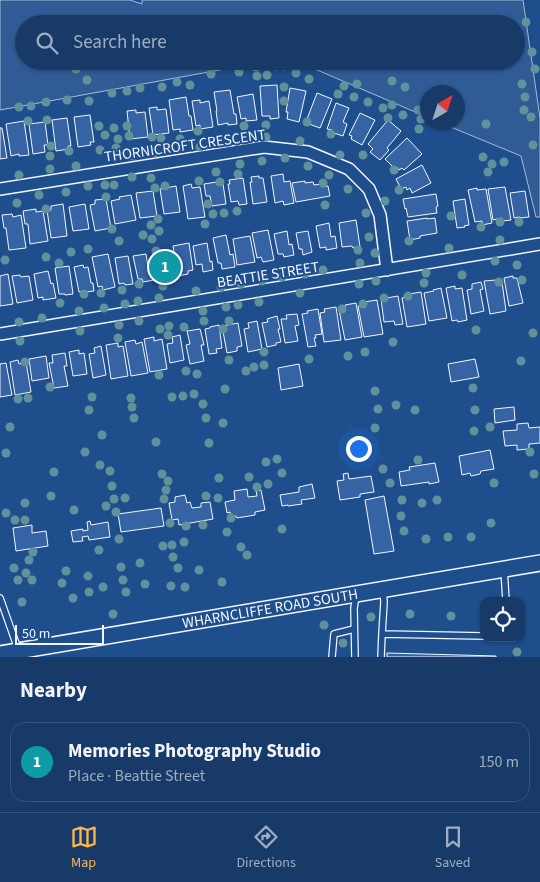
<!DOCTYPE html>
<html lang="en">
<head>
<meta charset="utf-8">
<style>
	body { margin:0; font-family:"Source Sans 3",sans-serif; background:#244571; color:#f1f3f6 }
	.controls { position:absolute; right:15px; bottom:15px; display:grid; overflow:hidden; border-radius:10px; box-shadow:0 1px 4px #0004 }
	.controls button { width:45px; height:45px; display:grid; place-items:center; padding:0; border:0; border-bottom:1px solid #36547d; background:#173a69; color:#f1f3f6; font:25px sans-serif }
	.compass { position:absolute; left:420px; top:85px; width:45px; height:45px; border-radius:50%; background:#173a69; box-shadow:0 1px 4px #0004; rotate:39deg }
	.scale { position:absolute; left:15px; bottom:12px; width:89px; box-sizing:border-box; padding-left:5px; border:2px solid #f2f6ff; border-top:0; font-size:14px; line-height:18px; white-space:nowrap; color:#f2f6ff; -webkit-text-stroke:4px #1f4e8c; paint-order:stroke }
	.you { position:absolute; left:358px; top:448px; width:18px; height:18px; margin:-12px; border:4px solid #fff; border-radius:50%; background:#1a73e8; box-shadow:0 0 0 8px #1a73e833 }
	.badge { display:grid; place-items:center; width:32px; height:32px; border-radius:50%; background:#ffb74d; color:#fff; font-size:16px; font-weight:700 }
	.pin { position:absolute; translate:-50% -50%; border:2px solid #fff; box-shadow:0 1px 5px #0006 }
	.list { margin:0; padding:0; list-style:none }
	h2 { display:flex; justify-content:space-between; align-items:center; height:65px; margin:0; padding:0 20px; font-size:21px }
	h2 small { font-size:16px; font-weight:400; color:#9eadc0 }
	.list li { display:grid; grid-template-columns:32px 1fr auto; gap:15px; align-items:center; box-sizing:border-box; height:80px; margin:0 10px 10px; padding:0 10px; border:1px solid #36547d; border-radius:15px }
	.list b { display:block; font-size:19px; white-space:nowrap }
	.list p { margin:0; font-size:16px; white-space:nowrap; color:#9eadc0 }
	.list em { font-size:16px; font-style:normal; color:#9eadc0 }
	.icon { flex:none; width:28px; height:28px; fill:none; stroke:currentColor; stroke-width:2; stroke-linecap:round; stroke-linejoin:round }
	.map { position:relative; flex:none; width:540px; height:657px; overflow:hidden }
	.search { position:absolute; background:#173a69; box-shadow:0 1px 4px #0004; left:15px; right:15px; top:15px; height:55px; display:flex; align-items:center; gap:12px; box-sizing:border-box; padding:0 18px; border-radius:28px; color:#9eadc0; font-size:19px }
	.sheet { height:155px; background:#173a69 }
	nav { display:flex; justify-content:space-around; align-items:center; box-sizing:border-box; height:70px; border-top:1px solid #36547d; background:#173a69; font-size:14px; color:#9eadc0 }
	nav a { display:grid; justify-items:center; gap:2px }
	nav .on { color:#ffb74d }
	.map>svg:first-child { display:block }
</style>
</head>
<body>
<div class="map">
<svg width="540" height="657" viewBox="0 0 540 657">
	<rect width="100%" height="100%" fill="#1f4e8c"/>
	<path fill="#305b95" stroke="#a8bbd7" d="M0,0H130L142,4V0H523L540,118V217H536L521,156L441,123L458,122V92H428L427,117L296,61H516V24H24V61H269L0,110Z"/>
	<path fill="#3563a3" stroke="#f2f6ff" d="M277,85L279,118L270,119V116H262L260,86Z
		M290,88L306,91L299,122L287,119L288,112H286Z
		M230,90L234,114H236L237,124L228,125V123L218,125L216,111H217L214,92Z
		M317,93L332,99L320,128L309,124L310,120L307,119Z
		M253,94L257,120L246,121V118L241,119L237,97Z
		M186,97L189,116H191L193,130L180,132V129L173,130L169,100Z
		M200,100V103L209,101L213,127L200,129V125L196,126L192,101Z
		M336,103L349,108L343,122L347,124L343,136L331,132L332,130L327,129Z
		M157,107V110L166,109L169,133L153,135L149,108Z
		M136,110V113L145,112L148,137L130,139L127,111Z
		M360,113L375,120L362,145L351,139L352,136L349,135Z
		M90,115L94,142H90L91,145L78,147L74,117Z
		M67,118L71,146H68L69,149L56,151L52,120Z
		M388,120L401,131L387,148L389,150L380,160L370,152L373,149L368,144Z
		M24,121L29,155L19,156V154L11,156L6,124Z
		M45,122L48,145H44L45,152L33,154L29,124Z
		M0,128H2L7,158L0,159Z
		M407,138L422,154L404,170L402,168L399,170L397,167L395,169L385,159Z
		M422,165L431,183L412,193L410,188L407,190L406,187L401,189L396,179Z
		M283,174L284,182L290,181L294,203L284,205L283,201L275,203L271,176Z
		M259,176V178H263L267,202L253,204L250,182H252L251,177Z
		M243,178L247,204L239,205L238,201L231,202L228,184H230L229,180Z
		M305,181V183L313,182L314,185L322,184V187L328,186L330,196L296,202L292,183Z
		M217,182V185L223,184L226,204L212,206L210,196H206L204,184Z
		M191,184L192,188L200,187L205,217L188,219L183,186Z
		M176,186L180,212L164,214L160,189Z
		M505,187L511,220L502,221V218L493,220L488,189Z
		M477,188V190L486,189L492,223L482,225V221L475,222L468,190Z
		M153,191L157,216L140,218L136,193Z
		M525,191L529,217L521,218L520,217L514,218L510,193Z
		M436,194L438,206L436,207L437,213L408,217L406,208L405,209L403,199Z
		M131,195L136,220L115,224L111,201L120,199L119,197Z
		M106,199L111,228L95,231L90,205L95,204V200Z
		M465,199L469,225L464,226L465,227L457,228L453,201Z
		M63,204L67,236L51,238L47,210H51V206Z
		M85,204L89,229L73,231L69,207Z
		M36,209V212L43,211L48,241L30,244L28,224H25L23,211Z
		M12,214L13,217L21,215L26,248L9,250L6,228H4L2,215Z
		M427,218V219L435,218L437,233L420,236V238L410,240L407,221Z
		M356,220L360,247L353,248L352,246L342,247L339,223Z
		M329,223L331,237L335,236L337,248L326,250V247L320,248L316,226Z
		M268,230L274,260L263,262L261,257L257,258L252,233Z
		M287,231L289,245L292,244L294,255L284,257L283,254H278L274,234Z
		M308,231L312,252L303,255L302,249H299L296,233Z
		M226,235L230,255L233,254L235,267L222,269L221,263H218L213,238Z
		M250,236L255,262L237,265L233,239Z
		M189,243L193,270L188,271V274L178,276L173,246Z
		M207,243L210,262L212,261L213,270L203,272L202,264L196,265L193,246Z
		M170,251L175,276L164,278L165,280L158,281L153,253Z
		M108,254L115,287L103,290L102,286L98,287L92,257Z
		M146,254L148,267H152L154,280L143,282L142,279H138L133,256Z
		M128,256L133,284L125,285L124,283L119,284L115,258Z
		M83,265L84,268L88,267L91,283H93L94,291L85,292V291L79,292L74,267Z
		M69,266L73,294L65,295V294H59L55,268Z
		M48,271L51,284L53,283L56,298L43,300V297L38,298L34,274Z
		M8,274L13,304L0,306V276Z
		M20,275L21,277L29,276L33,300L17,303L12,276Z
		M513,276V278H517L523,303L509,306L504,278Z
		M496,280V282H502L506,311L490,314L484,281Z
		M481,282L483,289L480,290L484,311L471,314L467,290L472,289V284Z
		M455,286V289L462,288L467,320L458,322L457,320L452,321L446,288Z
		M441,288L447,318L429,321L424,293L434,291L433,290Z
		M421,292L426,324L407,327L402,298L410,296L409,294Z
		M398,296L403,324L395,325L394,321L384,322L381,299Z
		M377,300L383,334L364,337L358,306L365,305L364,302Z
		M356,303L362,337L345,340L339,310L345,308V305Z
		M336,307L341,340L324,342L320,313L325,312L324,309Z
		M318,309L322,334L315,335L316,338H314L316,346L308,347L302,314L308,313L307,311Z
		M297,314L299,325L295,326L298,341L285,343L281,319H287L286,315Z
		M277,316L280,329H278L281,342L276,343V345L267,347L262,323L268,322L267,319Z
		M257,321L262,349L248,352L244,329L249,328L248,323Z
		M238,323L242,346L237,347V351L227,353L222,326Z
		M219,325L222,348L216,349L217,353L209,354L205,329L210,328V327Z
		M200,329L204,345H201L204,361L190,364L186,345L190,344L187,331Z
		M180,335L184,360L170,363L167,344L173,343L172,337Z
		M154,337V341L162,339L167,369L150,372L144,339Z
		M135,340L136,344L142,342L148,373L131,376L125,342Z
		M118,343V347L123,346L128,376L111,379L106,345Z
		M101,346L106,375L93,378L89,354L95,353L94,348Z
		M79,350V354L84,353L87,374L73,376L69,352Z
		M65,353L67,366H64L68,386L54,388L49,363H53L52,355Z
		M46,356L49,378L32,381L29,359Z
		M475,359L479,377L451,382L448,364Z
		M18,360L19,364L26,362L31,392L15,395L10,362Z
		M6,363L12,395L0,397V364Z
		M299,364L303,386L281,390L278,368Z
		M514,407L515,420L495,423L494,409Z
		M528,423L529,428L540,427V443L529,444V449L517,450V445L505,446L503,431L517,430V424Z
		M490,450L494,469L481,471L480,474L471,476L470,473L462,475L459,456Z
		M435,463L439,482L429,484V482L401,486L399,472L410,470L409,467Z
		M348,473L349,479L371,476L374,492L360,494V497L340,500L337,481L344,480L343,474Z
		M312,484L315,498L301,500L302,504L288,506V505L282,506L280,495L299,492V487Z
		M247,489L248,497L257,496L256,491L261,490L265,510L255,512V515L237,518L236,516L231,517L230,512L227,513L225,502L235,500L234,491Z
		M185,495L187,503L190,502L192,508L201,507V503L210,502L213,519L179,525L178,519L172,520L169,503L175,502V497Z
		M384,496L394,551L374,554L365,500Z
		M161,508L164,526L121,532L118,514Z
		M90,521L91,525L108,522L110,537L89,540L88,536L82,537L83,541L73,542L71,531L83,529V531L88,530L87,522Z
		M32,525V533L46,531L48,546L16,551L13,528Z
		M387,653L496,656V657H387Z"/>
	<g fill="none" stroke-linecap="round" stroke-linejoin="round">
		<defs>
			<path id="lane" d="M504,569L506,601
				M383,590L384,602L382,634L484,636
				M0,598L18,649
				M332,657L334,634L354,629
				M355,657L354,608L356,596
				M381,657L382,634"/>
			<path id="street" d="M0,189L264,147L308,152L349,169L369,189L380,215L387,270
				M0,334L540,244"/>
			<g id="secondary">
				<path id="s1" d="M0,654L540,563"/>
			</g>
		</defs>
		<use href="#lane" stroke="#f2f6ff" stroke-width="8"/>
		<use href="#street" stroke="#f2f6ff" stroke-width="14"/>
		<use href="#secondary" stroke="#f2f6ff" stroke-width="18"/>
		<use href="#lane" stroke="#1f4e8c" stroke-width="5.5"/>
		<use href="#street" stroke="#1f4e8c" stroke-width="11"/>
		<use href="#secondary" stroke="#1f4e8c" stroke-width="15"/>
	</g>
	<g fill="#61919a">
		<circle cx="526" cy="22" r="4.5"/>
		<circle cx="532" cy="52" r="4.5"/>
		<circle cx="275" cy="66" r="4.5"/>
		<circle cx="285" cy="66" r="4.5"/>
		<circle cx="256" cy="67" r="4.5"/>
		<circle cx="76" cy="69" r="4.5"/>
		<circle cx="535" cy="69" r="4.5"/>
		<circle cx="239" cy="72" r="4.5"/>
		<circle cx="296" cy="73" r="4.5"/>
		<circle cx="211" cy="74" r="4.5"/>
		<circle cx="267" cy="75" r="4.5"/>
		<circle cx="257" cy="76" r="4.5"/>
		<circle cx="309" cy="79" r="4.5"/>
		<circle cx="87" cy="80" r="4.5"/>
		<circle cx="392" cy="81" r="4.5"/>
		<circle cx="177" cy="82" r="4.5"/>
		<circle cx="357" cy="84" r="4.5"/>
		<circle cx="522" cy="84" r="4.5"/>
		<circle cx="190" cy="85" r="4.5"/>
		<circle cx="344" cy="86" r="4.5"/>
		<circle cx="162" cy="87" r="4.5"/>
		<circle cx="284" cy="87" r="4.5"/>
		<circle cx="405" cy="87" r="4.5"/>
		<circle cx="140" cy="88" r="4.5"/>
		<circle cx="127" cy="91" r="4.5"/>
		<circle cx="112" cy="93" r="4.5"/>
		<circle cx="338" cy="94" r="4.5"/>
		<circle cx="354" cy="97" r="4.5"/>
		<circle cx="525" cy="97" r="4.5"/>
		<circle cx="67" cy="100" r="4.5"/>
		<circle cx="89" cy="101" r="4.5"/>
		<circle cx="284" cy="101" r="4.5"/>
		<circle cx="46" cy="102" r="4.5"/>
		<circle cx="368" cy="102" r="4.5"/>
		<circle cx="392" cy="105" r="4.5"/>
		<circle cx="31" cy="106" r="4.5"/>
		<circle cx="19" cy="107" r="4.5"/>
		<circle cx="383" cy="108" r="4.5"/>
		<circle cx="418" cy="110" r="4.5"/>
		<circle cx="524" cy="110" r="4.5"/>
		<circle cx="403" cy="115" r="4.5"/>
		<circle cx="531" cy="117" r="4.5"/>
		<circle cx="388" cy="118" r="4.5"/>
		<circle cx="421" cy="119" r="4.5"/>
		<circle cx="47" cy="120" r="4.5"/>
		<circle cx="28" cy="121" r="4.5"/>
		<circle cx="307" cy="122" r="4.5"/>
		<circle cx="486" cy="124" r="4.5"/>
		<circle cx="266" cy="125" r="4.5"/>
		<circle cx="99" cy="126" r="4.5"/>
		<circle cx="127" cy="126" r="4.5"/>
		<circle cx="244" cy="126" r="4.5"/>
		<circle cx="114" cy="128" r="4.5"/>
		<circle cx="419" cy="129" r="4.5"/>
		<circle cx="198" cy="131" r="4.5"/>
		<circle cx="331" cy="134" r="4.5"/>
		<circle cx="105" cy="135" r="4.5"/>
		<circle cx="129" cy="136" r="4.5"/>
		<circle cx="152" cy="137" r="4.5"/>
		<circle cx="266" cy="137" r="4.5"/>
		<circle cx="161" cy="138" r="4.5"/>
		<circle cx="118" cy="139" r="4.5"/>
		<circle cx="180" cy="139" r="4.5"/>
		<circle cx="300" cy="141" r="4.5"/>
		<circle cx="533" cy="145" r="4.5"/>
		<circle cx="51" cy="146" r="4.5"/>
		<circle cx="200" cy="147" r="4.5"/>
		<circle cx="116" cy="148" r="4.5"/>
		<circle cx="100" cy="150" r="4.5"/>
		<circle cx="69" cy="151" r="4.5"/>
		<circle cx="155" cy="153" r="4.5"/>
		<circle cx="340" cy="155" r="4.5"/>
		<circle cx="363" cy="155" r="4.5"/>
		<circle cx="50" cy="156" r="4.5"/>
		<circle cx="133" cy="156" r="4.5"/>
		<circle cx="483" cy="157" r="4.5"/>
		<circle cx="285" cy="158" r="4.5"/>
		<circle cx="262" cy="161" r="4.5"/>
		<circle cx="504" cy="162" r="4.5"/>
		<circle cx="240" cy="164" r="4.5"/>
		<circle cx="492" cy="164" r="4.5"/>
		<circle cx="76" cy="166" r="4.5"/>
		<circle cx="308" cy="166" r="4.5"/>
		<circle cx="50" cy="169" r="4.5"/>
		<circle cx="394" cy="170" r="4.5"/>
		<circle cx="216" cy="172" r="4.5"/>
		<circle cx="488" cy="172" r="4.5"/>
		<circle cx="238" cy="174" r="4.5"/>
		<circle cx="19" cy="175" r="4.5"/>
		<circle cx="329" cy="175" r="4.5"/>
		<circle cx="132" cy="177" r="4.5"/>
		<circle cx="151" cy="178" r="4.5"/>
		<circle cx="199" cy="181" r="4.5"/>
		<circle cx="220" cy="182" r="4.5"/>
		<circle cx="323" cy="183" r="4.5"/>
		<circle cx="105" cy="185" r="4.5"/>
		<circle cx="114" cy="185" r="4.5"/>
		<circle cx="88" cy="186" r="4.5"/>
		<circle cx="165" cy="186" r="4.5"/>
		<circle cx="155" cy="188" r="4.5"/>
		<circle cx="348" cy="189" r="4.5"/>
		<circle cx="399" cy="190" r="4.5"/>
		<circle cx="66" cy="192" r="4.5"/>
		<circle cx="39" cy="195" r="4.5"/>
		<circle cx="106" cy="197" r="4.5"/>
		<circle cx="385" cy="201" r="4.5"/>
		<circle cx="17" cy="203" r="4.5"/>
		<circle cx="208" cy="204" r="4.5"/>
		<circle cx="325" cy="205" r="4.5"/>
		<circle cx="46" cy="209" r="4.5"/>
		<circle cx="237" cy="211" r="4.5"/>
		<circle cx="224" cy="213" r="4.5"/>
		<circle cx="366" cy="213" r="4.5"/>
		<circle cx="213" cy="214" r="4.5"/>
		<circle cx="451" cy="216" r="4.5"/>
		<circle cx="158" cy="219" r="4.5"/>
		<circle cx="500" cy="222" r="4.5"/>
		<circle cx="519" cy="222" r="4.5"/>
		<circle cx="205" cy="224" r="4.5"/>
		<circle cx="151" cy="225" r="4.5"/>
		<circle cx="481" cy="227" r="4.5"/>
		<circle cx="112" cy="229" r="4.5"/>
		<circle cx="159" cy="231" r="4.5"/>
		<circle cx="143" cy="235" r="4.5"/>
		<circle cx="369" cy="237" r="4.5"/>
		<circle cx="152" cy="239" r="4.5"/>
		<circle cx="500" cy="240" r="4.5"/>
		<circle cx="119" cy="241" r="4.5"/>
		<circle cx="409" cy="241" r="4.5"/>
		<circle cx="449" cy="248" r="4.5"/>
		<circle cx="88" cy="249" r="4.5"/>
		<circle cx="358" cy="250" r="4.5"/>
		<circle cx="156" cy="251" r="4.5"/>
		<circle cx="71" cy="252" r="4.5"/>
		<circle cx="375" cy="253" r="4.5"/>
		<circle cx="46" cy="257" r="4.5"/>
		<circle cx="5" cy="260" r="4.5"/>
		<circle cx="495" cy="261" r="4.5"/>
		<circle cx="59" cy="263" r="4.5"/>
		<circle cx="360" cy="263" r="4.5"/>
		<circle cx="517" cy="265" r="4.5"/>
		<circle cx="323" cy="270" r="4.5"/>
		<circle cx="426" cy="273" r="4.5"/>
		<circle cx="305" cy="274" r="4.5"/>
		<circle cx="462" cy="275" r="4.5"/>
		<circle cx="282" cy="277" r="4.5"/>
		<circle cx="522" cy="280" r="4.5"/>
		<circle cx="262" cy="281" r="4.5"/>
		<circle cx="376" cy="281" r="4.5"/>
		<circle cx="499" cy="282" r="4.5"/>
		<circle cx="424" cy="283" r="4.5"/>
		<circle cx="139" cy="284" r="4.5"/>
		<circle cx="241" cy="284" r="4.5"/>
		<circle cx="359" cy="284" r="4.5"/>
		<circle cx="163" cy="286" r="4.5"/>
		<circle cx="221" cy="287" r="4.5"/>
		<circle cx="122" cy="290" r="4.5"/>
		<circle cx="196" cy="291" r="4.5"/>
		<circle cx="101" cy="293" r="4.5"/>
		<circle cx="300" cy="293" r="4.5"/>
		<circle cx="84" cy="294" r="4.5"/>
		<circle cx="408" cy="296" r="4.5"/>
		<circle cx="159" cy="298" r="4.5"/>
		<circle cx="384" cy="298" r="4.5"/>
		<circle cx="138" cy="301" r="4.5"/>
		<circle cx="259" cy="302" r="4.5"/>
		<circle cx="60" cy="303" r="4.5"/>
		<circle cx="125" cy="304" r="4.5"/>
		<circle cx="363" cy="304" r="4.5"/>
		<circle cx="238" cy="305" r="4.5"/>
		<circle cx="226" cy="307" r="4.5"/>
		<circle cx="104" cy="308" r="4.5"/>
		<circle cx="342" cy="309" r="4.5"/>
		<circle cx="79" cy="311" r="4.5"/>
		<circle cx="203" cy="311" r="4.5"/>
		<circle cx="42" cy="318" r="4.5"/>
		<circle cx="139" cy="321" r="4.5"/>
		<circle cx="204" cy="321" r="4.5"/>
		<circle cx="229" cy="321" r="4.5"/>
		<circle cx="19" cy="322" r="4.5"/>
		<circle cx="119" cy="325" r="4.5"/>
		<circle cx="169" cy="326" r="4.5"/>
		<circle cx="184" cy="327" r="4.5"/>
		<circle cx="160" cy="329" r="4.5"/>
		<circle cx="223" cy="329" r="4.5"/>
		<circle cx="476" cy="330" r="4.5"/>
		<circle cx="80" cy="331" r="4.5"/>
		<circle cx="533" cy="333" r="4.5"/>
		<circle cx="168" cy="335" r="4.5"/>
		<circle cx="118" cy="338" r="4.5"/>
		<circle cx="20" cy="341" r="4.5"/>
		<circle cx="393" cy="342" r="4.5"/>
		<circle cx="264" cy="352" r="4.5"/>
		<circle cx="365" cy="352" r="4.5"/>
		<circle cx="348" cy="356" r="4.5"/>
		<circle cx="309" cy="359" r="4.5"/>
		<circle cx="229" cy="360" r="4.5"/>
		<circle cx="521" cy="361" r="4.5"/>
		<circle cx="25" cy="362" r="4.5"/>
		<circle cx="264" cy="365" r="4.5"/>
		<circle cx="254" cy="367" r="4.5"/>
		<circle cx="186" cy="371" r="4.5"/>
		<circle cx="246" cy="371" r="4.5"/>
		<circle cx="197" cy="374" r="4.5"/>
		<circle cx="159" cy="375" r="4.5"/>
		<circle cx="50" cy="387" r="4.5"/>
		<circle cx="473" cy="388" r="4.5"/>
		<circle cx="225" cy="389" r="4.5"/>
		<circle cx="375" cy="391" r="4.5"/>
		<circle cx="194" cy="394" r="4.5"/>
		<circle cx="183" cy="396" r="4.5"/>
		<circle cx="92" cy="397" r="4.5"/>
		<circle cx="172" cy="397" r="4.5"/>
		<circle cx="28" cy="398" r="4.5"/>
		<circle cx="131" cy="398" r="4.5"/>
		<circle cx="18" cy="399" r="4.5"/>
		<circle cx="203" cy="404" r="4.5"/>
		<circle cx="396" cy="405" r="4.5"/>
		<circle cx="132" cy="407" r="4.5"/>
		<circle cx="378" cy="409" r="4.5"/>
		<circle cx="89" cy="410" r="4.5"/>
		<circle cx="415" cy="410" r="4.5"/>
		<circle cx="475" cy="410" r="4.5"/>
		<circle cx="134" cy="418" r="4.5"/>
		<circle cx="206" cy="418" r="4.5"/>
		<circle cx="223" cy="423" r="4.5"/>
		<circle cx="10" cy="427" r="4.5"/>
		<circle cx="490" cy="427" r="4.5"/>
		<circle cx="375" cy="428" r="4.5"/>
		<circle cx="474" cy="431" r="4.5"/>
		<circle cx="102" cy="435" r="4.5"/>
		<circle cx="156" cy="442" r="4.5"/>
		<circle cx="209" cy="443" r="4.5"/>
		<circle cx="85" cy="452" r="4.5"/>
		<circle cx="530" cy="452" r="4.5"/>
		<circle cx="6" cy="453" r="4.5"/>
		<circle cx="277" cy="459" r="4.5"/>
		<circle cx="418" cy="460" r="4.5"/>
		<circle cx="266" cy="462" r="4.5"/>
		<circle cx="100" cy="465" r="4.5"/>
		<circle cx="383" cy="469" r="4.5"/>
		<circle cx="110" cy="471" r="4.5"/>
		<circle cx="54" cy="472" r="4.5"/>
		<circle cx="282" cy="473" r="4.5"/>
		<circle cx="162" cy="474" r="4.5"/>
		<circle cx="534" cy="474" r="4.5"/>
		<circle cx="249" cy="477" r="4.5"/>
		<circle cx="219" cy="478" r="4.5"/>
		<circle cx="168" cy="481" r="4.5"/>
		<circle cx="390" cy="483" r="4.5"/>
		<circle cx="494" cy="483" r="4.5"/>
		<circle cx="268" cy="484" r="4.5"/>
		<circle cx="112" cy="486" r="4.5"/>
		<circle cx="257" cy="487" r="4.5"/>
		<circle cx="166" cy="490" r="4.5"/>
		<circle cx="51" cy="496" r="4.5"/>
		<circle cx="206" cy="496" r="4.5"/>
		<circle cx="125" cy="498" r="4.5"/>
		<circle cx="218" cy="498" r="4.5"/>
		<circle cx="114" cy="499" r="4.5"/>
		<circle cx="164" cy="499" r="4.5"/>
		<circle cx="402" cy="500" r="4.5"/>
		<circle cx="437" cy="500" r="4.5"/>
		<circle cx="25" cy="503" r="4.5"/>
		<circle cx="422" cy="503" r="4.5"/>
		<circle cx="106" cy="506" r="4.5"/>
		<circle cx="74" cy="510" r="4.5"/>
		<circle cx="116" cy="512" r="4.5"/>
		<circle cx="6" cy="513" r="4.5"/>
		<circle cx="401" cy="516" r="4.5"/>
		<circle cx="231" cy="518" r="4.5"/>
		<circle cx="15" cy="520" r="4.5"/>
		<circle cx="25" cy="520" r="4.5"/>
		<circle cx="170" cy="523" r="4.5"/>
		<circle cx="491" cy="523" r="4.5"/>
		<circle cx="203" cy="525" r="4.5"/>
		<circle cx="186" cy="526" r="4.5"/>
		<circle cx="282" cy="529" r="4.5"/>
		<circle cx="404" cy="531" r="4.5"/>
		<circle cx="227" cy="532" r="4.5"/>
		<circle cx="448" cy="537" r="4.5"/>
		<circle cx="471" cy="537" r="4.5"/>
		<circle cx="119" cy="539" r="4.5"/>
		<circle cx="426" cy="539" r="4.5"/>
		<circle cx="184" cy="542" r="4.5"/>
		<circle cx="172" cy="545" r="4.5"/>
		<circle cx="163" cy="546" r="4.5"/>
		<circle cx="241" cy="547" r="4.5"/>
		<circle cx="99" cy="550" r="4.5"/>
		<circle cx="33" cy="552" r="4.5"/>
		<circle cx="247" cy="555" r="4.5"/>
		<circle cx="173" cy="557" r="4.5"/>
		<circle cx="29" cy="560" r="4.5"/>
		<circle cx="140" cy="563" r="4.5"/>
		<circle cx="121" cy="567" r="4.5"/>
		<circle cx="14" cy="568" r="4.5"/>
		<circle cx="178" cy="568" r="4.5"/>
		<circle cx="199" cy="570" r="4.5"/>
		<circle cx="66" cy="571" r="4.5"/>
		<circle cx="26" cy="573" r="4.5"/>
		<circle cx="88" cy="576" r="4.5"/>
		<circle cx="18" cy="580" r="4.5"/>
		<circle cx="32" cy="580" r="4.5"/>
		<circle cx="123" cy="580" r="4.5"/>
		<circle cx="222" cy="582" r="4.5"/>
		<circle cx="62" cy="583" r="4.5"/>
		<circle cx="145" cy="584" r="4.5"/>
		<circle cx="171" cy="586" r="4.5"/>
		<circle cx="103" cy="587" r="4.5"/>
		<circle cx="185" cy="587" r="4.5"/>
		<circle cx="89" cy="592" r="4.5"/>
		<circle cx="126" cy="592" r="4.5"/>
		<circle cx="73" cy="598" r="4.5"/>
		<circle cx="22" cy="602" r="4.5"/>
		<circle cx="113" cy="614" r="4.5"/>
		<circle cx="410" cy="614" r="4.5"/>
		<circle cx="451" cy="616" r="4.5"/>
		<circle cx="371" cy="617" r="4.5"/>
		<circle cx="324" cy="625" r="4.5"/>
		<circle cx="343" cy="643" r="4.5"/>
		<circle cx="517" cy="652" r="4.5"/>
	</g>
	<g text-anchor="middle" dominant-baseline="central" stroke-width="4" stroke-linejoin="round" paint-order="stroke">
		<g font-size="15" fill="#f2f6ff" stroke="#1f4e8c">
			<text transform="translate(185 146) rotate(-8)">THORNICROFT CRESCENT</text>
			<text transform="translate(268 275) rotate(-9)">BEATTIE STREET</text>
			<text stroke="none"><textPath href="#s1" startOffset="274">WHARNCLIFFE ROAD SOUTH</textPath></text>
		</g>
	</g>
</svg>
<div class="controls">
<button><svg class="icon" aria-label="locate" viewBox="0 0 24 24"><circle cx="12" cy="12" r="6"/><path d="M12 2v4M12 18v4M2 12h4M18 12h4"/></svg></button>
</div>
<svg class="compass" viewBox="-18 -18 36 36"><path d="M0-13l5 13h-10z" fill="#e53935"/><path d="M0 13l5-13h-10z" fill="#9eadc0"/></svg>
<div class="scale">50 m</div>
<div class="you"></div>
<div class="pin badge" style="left:165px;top:267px;background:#0f9aa8">1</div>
<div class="search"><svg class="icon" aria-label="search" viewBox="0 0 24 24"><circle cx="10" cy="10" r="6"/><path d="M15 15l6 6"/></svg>Search here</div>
</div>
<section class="sheet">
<h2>Nearby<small></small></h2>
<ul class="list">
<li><span class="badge" style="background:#0f9aa8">1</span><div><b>Memories Photography Studio</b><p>Place · Beattie Street</p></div><em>150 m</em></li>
</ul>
</section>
<nav>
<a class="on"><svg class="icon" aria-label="map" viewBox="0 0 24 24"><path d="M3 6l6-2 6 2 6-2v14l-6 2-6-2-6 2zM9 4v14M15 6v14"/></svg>Map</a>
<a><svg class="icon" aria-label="directions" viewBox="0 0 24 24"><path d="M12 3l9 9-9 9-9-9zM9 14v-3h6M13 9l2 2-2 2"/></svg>Directions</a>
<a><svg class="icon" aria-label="saved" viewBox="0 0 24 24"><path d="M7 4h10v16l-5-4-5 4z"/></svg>Saved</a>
</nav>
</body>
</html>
